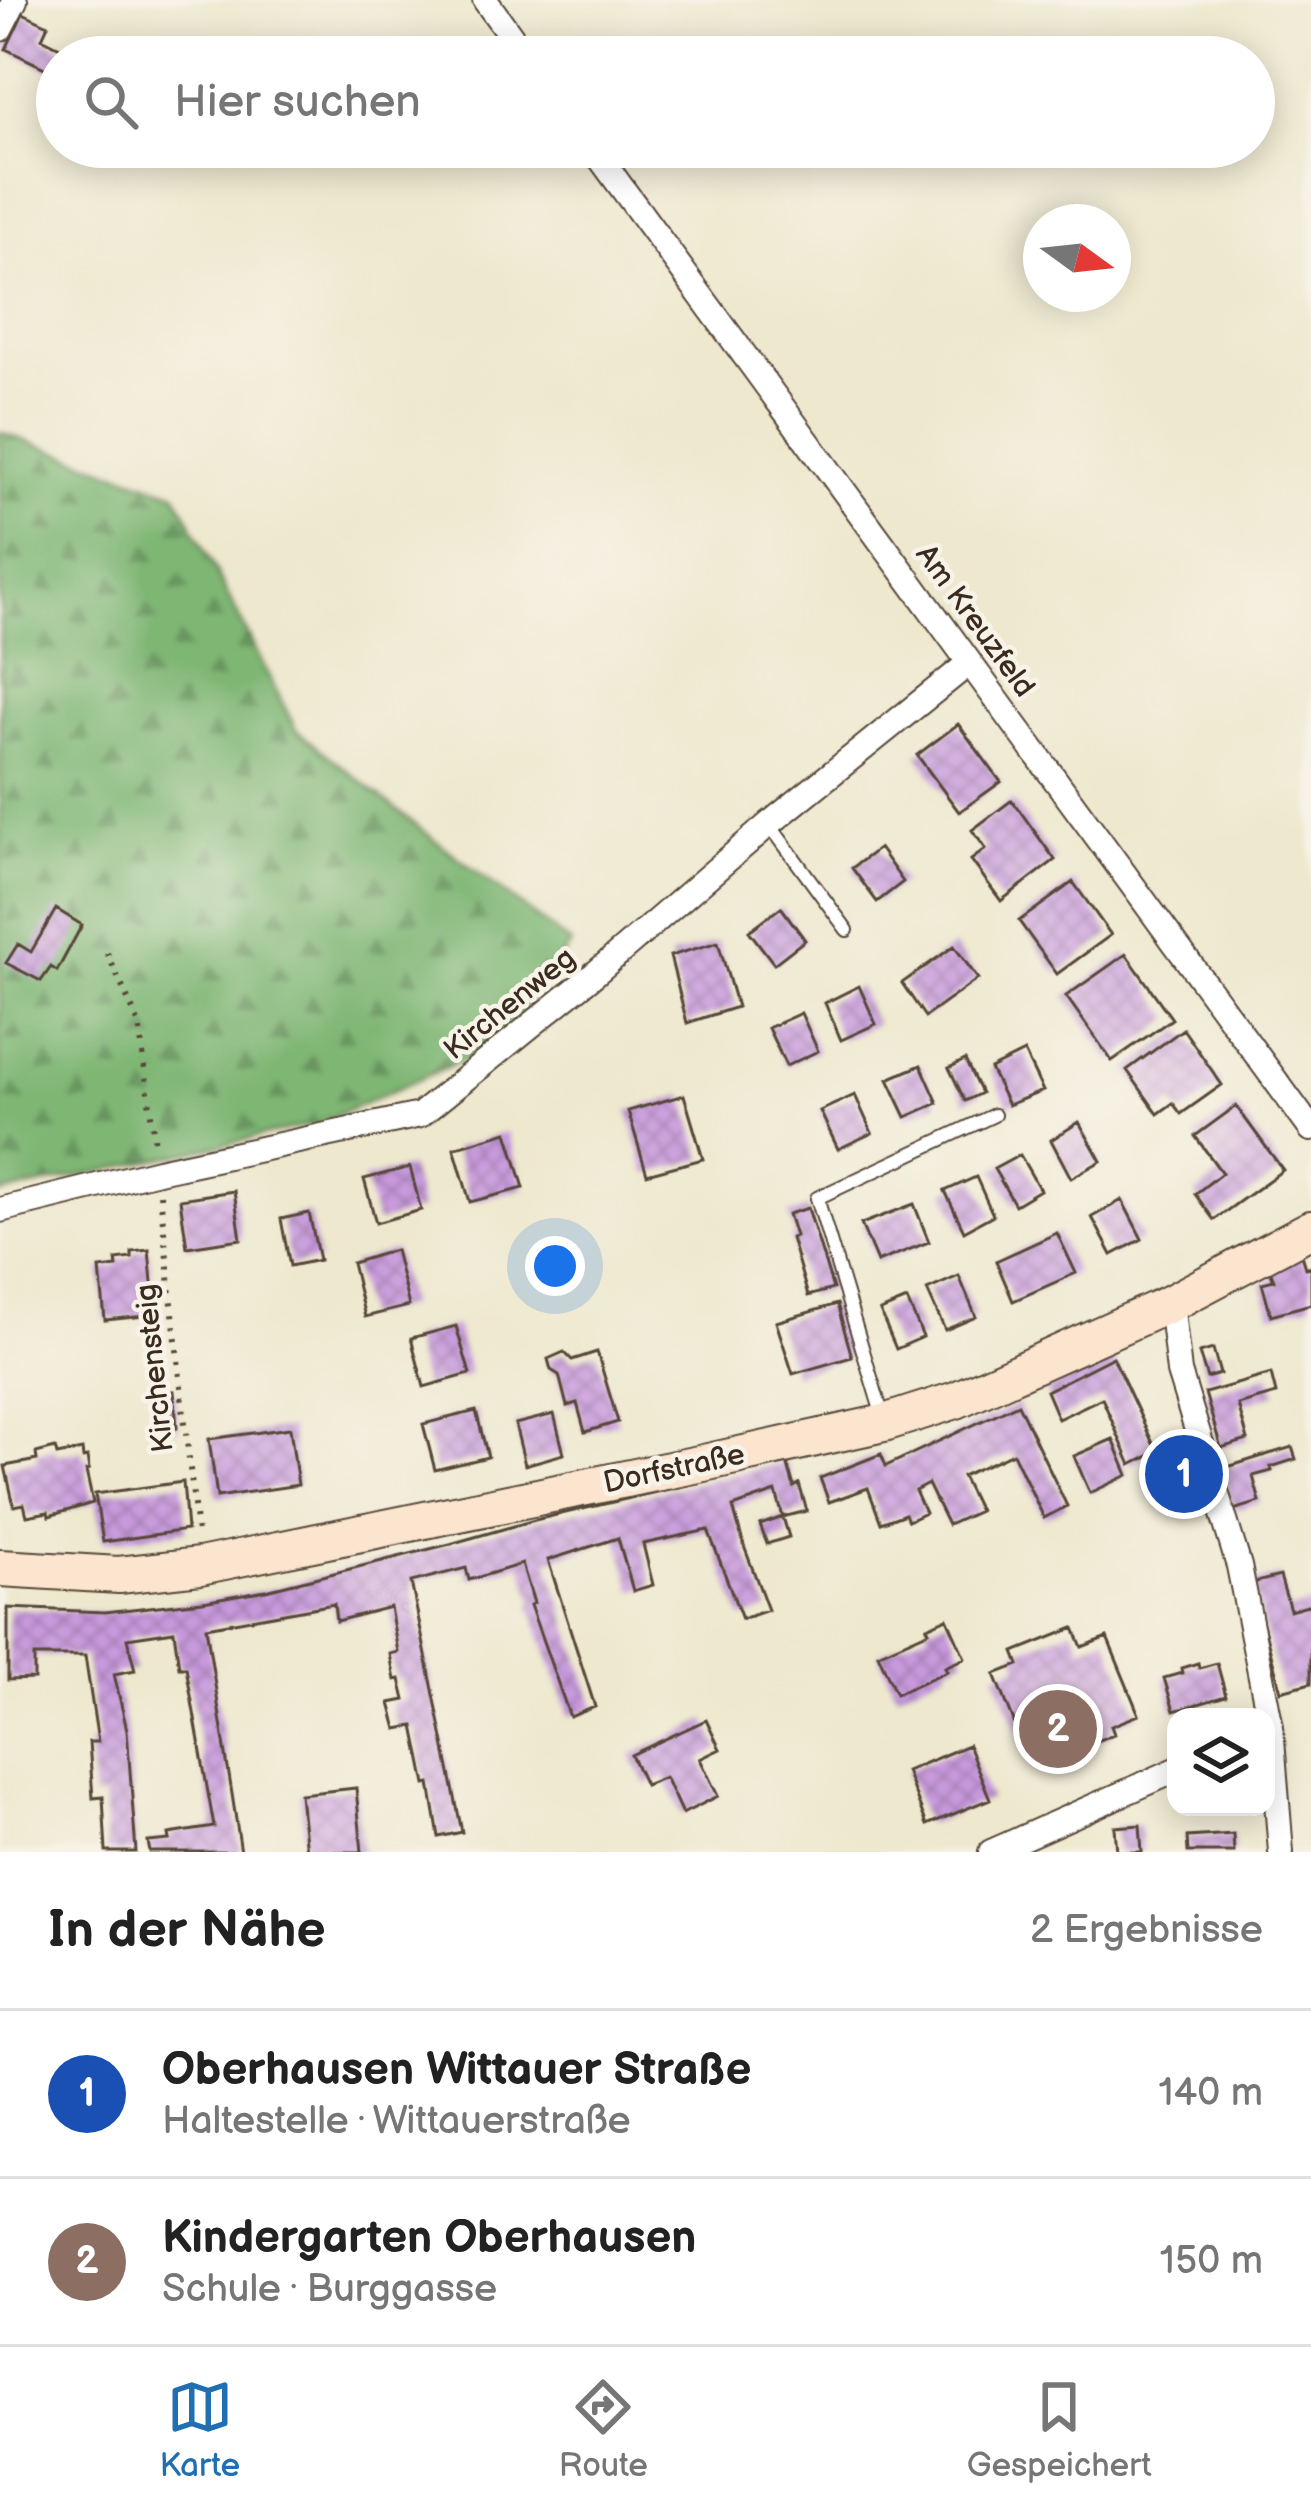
<!DOCTYPE html>
<html lang="de">
<head>
<meta charset="utf-8">
<style>
	body { margin:0; font-family:"Balsamiq Sans",sans-serif; background:#f2f2f2; color:#222 }
	.controls { position:absolute; right:36px; bottom:36px; display:grid; overflow:hidden; border-radius:24px; box-shadow:0 6px 30px #0003 }
	.controls button { width:108px; height:108px; display:grid; place-items:center; padding:0; border:0; border-bottom:3px solid #e0e0e0; background:#fff; color:#222; font:60px sans-serif }
	.compass { position:absolute; left:1023px; top:204px; width:108px; height:108px; border-radius:50%; background:#fff; box-shadow:0 6px 30px #0003; rotate:105deg }
	.you { position:absolute; left:555px; top:1266px; width:42px; height:42px; margin:-30px; border:9px solid #fff; border-radius:50%; background:#1a73e8; box-shadow:0 0 0 18px #1a73e833 }
	.badge { display:grid; place-items:center; width:78px; height:78px; border-radius:50%; background:#1f6fb2; color:#fff; font-size:39px; font-weight:700 }
	.pin { position:absolute; translate:-50% -50%; border:6px solid #fff; box-shadow:0 3px 12px #0006 }
	.list { margin:0; padding:0; list-style:none }
	h2 { display:flex; justify-content:space-between; align-items:center; height:156px; margin:0; padding:0 48px; font-size:51px }
	h2 small { font-size:39px; font-weight:400; color:#767676 }
	.list li { display:grid; grid-template-columns:78px 1fr auto; gap:36px; align-items:center; box-sizing:border-box; height:168px; padding:0 48px; border-top:3px solid #e0e0e0 }
	.list b { display:block; font-size:45px; white-space:nowrap }
	.list p { margin:0; font-size:39px; white-space:nowrap; color:#767676 }
	.list em { font-size:39px; font-style:normal; color:#767676 }
	.icon { flex:none; width:66px; height:66px; fill:none; stroke:currentColor; stroke-width:2; stroke-linecap:round; stroke-linejoin:round }
	.map { position:relative; flex:none; width:1311px; height:1852px; overflow:hidden }
	.search { position:absolute; background:#fff; box-shadow:0 6px 30px #0003; left:36px; right:36px; top:36px; height:132px; display:flex; align-items:center; gap:30px; box-sizing:border-box; padding:0 42px; border-radius:66px; color:#767676; font-size:45px }
	.sheet { height:492px; background:#fff }
	nav { display:flex; justify-content:space-around; align-items:center; box-sizing:border-box; height:168px; border-top:3px solid #e0e0e0; background:#fff; font-size:33px; color:#767676 }
	nav a { display:grid; justify-items:center; gap:6px }
	nav .on { color:#1f6fb2 }
	.map>svg:first-child { display:block }
</style>
</head>
<body>
<div class="map">
<svg width="1311" height="1852" viewBox="0 0 1311 1852">
	<defs>
		<pattern id="forest-firs" width="22" height="20" patternUnits="userSpaceOnUse" patternTransform="scale(3)"><rect width="22" height="20" fill="#7eb673"/><path d="M5 1l3.5 6h-7zM16 11l3.5 6h-7z" fill="#68945e"/></pattern>
		<pattern id="building-cross-hatch" width="8" height="8" patternUnits="userSpaceOnUse" patternTransform="scale(3)"><rect width="8" height="8" fill="#c89add"/><path d="M0 0l8 8M0 8l8-8" fill="none" stroke="#a47eb3"/></pattern>
	</defs>
	<rect width="100%" height="100%" fill="#f7f3e8"/>
	<filter id="ink" filterUnits="userSpaceOnUse"><feTurbulence type="fractalNoise" baseFrequency=".00833" numOctaves="2"/><feDisplacementMap in="SourceGraphic" scale="24" xChannelSelector="R" yChannelSelector="G"/><feConvolveMatrix kernelMatrix="1 2 1 2 8 2 1 2 1" color-interpolation-filters="sRGB"/></filter>
	<filter id="wash" filterUnits="userSpaceOnUse"><feTurbulence type="fractalNoise" baseFrequency=".004" numOctaves="4" result="noise"/><feDisplacementMap in="SourceGraphic" scale="48" xChannelSelector="R" yChannelSelector="G"/><feGaussianBlur stdDeviation="2.7" result="paint"/><feColorMatrix in="noise" values="0 0 0 0 0 0 0 0 0 0 0 0 0 0 0 0 0 1.4 0 .05"/><feComposite in="paint" operator="in"/></filter>
	<g filter="url(#wash)">
		<rect width="100%" height="100%" fill="#eee8ce"/>
		<path fill="url(#forest-firs)" stroke="#5c7048" stroke-width="3" d="M0,432L176,493L296,730L417,826L571,944L499,1044L317,1124L0,1194Z"/>
		<g id="blocks">
			<path fill="url(#building-cross-hatch)" d="M23,13L48,25L42,38L80,57H57V74L6,49Z
				M958,724L1001,782L959,812L917,755Z
				M1012,800L1055,860L1001,901L971,860L986,849L972,830Z
				M879,848L903,882L877,902L852,868Z
				M1073,882L1111,935L1057,974L1019,921Z
				M781,907L805,940L774,964L749,931Z
				M56,909L82,925L57,971L51,967L41,981L6,963L18,944L31,952Z
				M718,942L737,1007L687,1023L670,956Z
				M954,946L978,979L925,1017L902,983Z
				M1126,954L1172,1019L1112,1061L1066,996Z
				M859,986L876,1024L841,1040L825,1003Z
				M801,1013L818,1051L786,1066L768,1028Z
				M1183,1029L1222,1085L1181,1114L1173,1103L1158,1114L1127,1070Z
				M1024,1052L1043,1091L1008,1105L990,1069Z
				M965,1060L981,1093L965,1101L949,1068Z
				M921,1065L938,1103L906,1117L888,1079Z
				M684,1095L703,1159L647,1174L628,1111Z
				M855,1095L872,1133L838,1149L820,1111Z
				M1236,1106L1283,1170L1214,1220L1195,1194L1222,1173L1195,1136Z
				M1079,1122L1101,1161L1071,1178L1051,1140Z
				M507,1132L524,1188L470,1202L454,1148Z
				M1020,1155L1040,1190L1015,1205L994,1169Z
				M410,1167L421,1210L376,1223L364,1179Z
				M976,1177L993,1215L964,1231L945,1191Z
				M234,1191L241,1239L187,1247L180,1199Z
				M1122,1200L1142,1239L1112,1255L1092,1217Z
				M914,1204L929,1242L877,1262L861,1224Z
				M808,1208L833,1289L808,1296L791,1238L795,1236L788,1214Z
				M309,1213L319,1260L290,1266L281,1219Z
				M1057,1233L1076,1273L1013,1301L996,1261Z
				M149,1250L155,1315L105,1320L100,1269L117,1267L116,1260L132,1258V1252Z
				M395,1250L409,1306L365,1317L352,1263Z
				M1301,1255L1305,1268L1311,1266V1304L1271,1315L1262,1283L1274,1280L1268,1265Z
				M959,1276L976,1317L945,1330L927,1290Z
				M907,1300L923,1337L896,1349L880,1311Z
				M837,1304L852,1357L793,1374L776,1322Z
				M456,1326L470,1374L424,1387L411,1338Z
				M1213,1349L1220,1374L1207,1378L1199,1353Z
				M564,1352L572,1360L597,1352L618,1422L585,1432L577,1403L567,1406L559,1375L551,1370L548,1359Z
				M1113,1357L1157,1452L1131,1465L1102,1398L1058,1419L1046,1391Z
				M1271,1374L1276,1394L1238,1405L1248,1440L1221,1448L1205,1393Z
				M174,1391L177,1428L162,1430L158,1393Z
				M1018,1404L1067,1506L1044,1518L1013,1453L962,1476L979,1511L948,1525L928,1484L915,1491L925,1513L908,1521L905,1514L881,1523L868,1488L829,1502L820,1478L881,1454L886,1466Z
				M476,1411L488,1457L435,1470L423,1424Z
				M554,1414L564,1454L525,1465L515,1424Z
				M290,1428L298,1485L217,1497L209,1439Z
				M1113,1439L1128,1475L1090,1493L1074,1456Z
				M1292,1447L1296,1459L1271,1467L1272,1471L1253,1476L1260,1502L1234,1510L1221,1469Z
				M55,1448L57,1455L82,1450L83,1458L87,1457L89,1470L86,1471L93,1503L49,1516L48,1512L27,1516L24,1504L14,1506L5,1466L37,1460L36,1453Z
				M787,1462L794,1487L799,1484L807,1511L783,1517L776,1492L733,1507L744,1546L768,1610L742,1619L708,1530L643,1544L653,1585L633,1591L618,1538L548,1560L595,1707L570,1717L530,1605L534,1603L522,1564L469,1580L466,1568L411,1582L462,1832L439,1837L430,1784L426,1785L414,1726L397,1729L390,1703L405,1700L400,1679L395,1680L390,1654L398,1652L390,1607L336,1621L334,1604L206,1627L241,1852H150L148,1842L170,1840L169,1834L214,1827L186,1667H179L174,1631L127,1638L135,1670L114,1674L127,1730L136,1852H106L103,1797L93,1798L89,1742H98L85,1656H34V1679L8,1680V1608L105,1612L203,1601L266,1590L450,1544L535,1520Z
				M183,1482L187,1530L103,1542L95,1494Z
				M783,1517L789,1537L767,1544L760,1525Z
				M1280,1576L1290,1610L1311,1604V1683L1281,1691L1252,1583Z
				M947,1618L965,1658L945,1667L947,1671L896,1694L878,1654L929,1631L927,1627Z
				M1074,1628L1082,1647L1107,1637L1139,1715L1111,1726L1114,1734L1054,1758L1050,1748L1028,1757L995,1674L1019,1665L1014,1652Z
				M1198,1663L1199,1668L1217,1663L1226,1696L1174,1711L1164,1678L1182,1673L1181,1668Z
				M706,1720L720,1749L700,1759L718,1796L682,1814L665,1777L645,1785L631,1755Z
				M968,1745L990,1799L927,1825L906,1771Z
				M356,1788L362,1852H306L300,1794Z
				M1140,1825L1142,1852H1117L1115,1827Z
				M1233,1834L1234,1852H1188L1187,1837Z"/>
		</g>
	</g>
	<g filter="url(#ink)">
		<use href="#blocks" fill-opacity="0" stroke="#564638" stroke-width="3"/>
		<g fill="none" stroke-linecap="round" stroke-linejoin="round">
			<defs>
				<path id="lane" d="M769,824L847,930
					M883,1417L817,1198L994,1115"/>
				<path id="street" d="M485,0L526,57
					M0,29L15,0
					M592,147L1311,1129
					M0,1210L158,1171L420,1115L597,972L769,824L968,664
					M1171,1303L1179,1372L1239,1566L1271,1727L1281,1852
					M991,1852L1176,1770"/>
				<path id="secondary" d="M0,1568L119,1575L200,1566L699,1464L884,1423L956,1400L1171,1303L1311,1229"/>
			</defs>
			<use href="#lane" stroke="#564638" stroke-width="16"/>
			<use href="#street" stroke="#564638" stroke-width="28"/>
			<use href="#secondary" stroke="#564638" stroke-width="40"/>
			<path stroke="#564638" stroke-width="6" stroke-dasharray="3 9" stroke-linecap="butt" d="M107,953L139,1024L155,1145
				M160,1194L197,1533"/>
			<use href="#lane" stroke="#fff" stroke-width="12"/>
			<use href="#street" stroke="#fff" stroke-width="24"/>
			<use href="#secondary" stroke="#fbe5cf" stroke-width="36"/>
		</g>
	</g>
	<g text-anchor="middle" dominant-baseline="central" stroke-width="9" stroke-linejoin="round" paint-order="stroke">
		<g font-size="30" fill="#3b2a1e" stroke="#f7f3e8">
			<text transform="translate(975 621) rotate(54)">Am Kreuzfeld</text>
			<text transform="translate(510 1004) rotate(-39)">Kirchenweg</text>
			<text transform="translate(155 1368) rotate(-96)">Kirchensteig</text>
			<text transform="translate(674 1469) rotate(-12)">Dorfstraße</text>
		</g>
	</g>
</svg>
<div class="controls">
<button><svg class="icon" aria-label="layers" viewBox="0 0 24 24"><path d="M12 4l9 5-9 5-9-5zM3 14l9 5 9-5"/></svg></button>
</div>
<svg class="compass" viewBox="-18 -18 36 36"><path d="M0-13l5 13h-10z" fill="#e53935"/><path d="M0 13l5-13h-10z" fill="#767676"/></svg>
<div class="you"></div>
<div class="pin badge" style="left:1184px;top:1474px;background:#1a4fb4">1</div>
<div class="pin badge" style="left:1058px;top:1729px;background:#8d6e63">2</div>
<div class="search"><svg class="icon" aria-label="search" viewBox="0 0 24 24"><circle cx="10" cy="10" r="6"/><path d="M15 15l6 6"/></svg>Hier suchen</div>
</div>
<section class="sheet">
<h2>In der Nähe<small>2 Ergebnisse</small></h2>
<ul class="list">
<li><span class="badge" style="background:#1a4fb4">1</span><div><b>Oberhausen Wittauer Straße</b><p>Haltestelle · Wittauerstraße</p></div><em>140 m</em></li>
<li><span class="badge" style="background:#8d6e63">2</span><div><b>Kindergarten Oberhausen</b><p>Schule · Burggasse</p></div><em>150 m</em></li>
</ul>
</section>
<nav>
<a class="on"><svg class="icon" aria-label="map" viewBox="0 0 24 24"><path d="M3 6l6-2 6 2 6-2v14l-6 2-6-2-6 2zM9 4v14M15 6v14"/></svg>Karte</a>
<a><svg class="icon" aria-label="directions" viewBox="0 0 24 24"><path d="M12 3l9 9-9 9-9-9zM9 14v-3h6M13 9l2 2-2 2"/></svg>Route</a>
<a><svg class="icon" aria-label="saved" viewBox="0 0 24 24"><path d="M7 4h10v16l-5-4-5 4z"/></svg>Gespeichert</a>
</nav>
</body>
</html>
